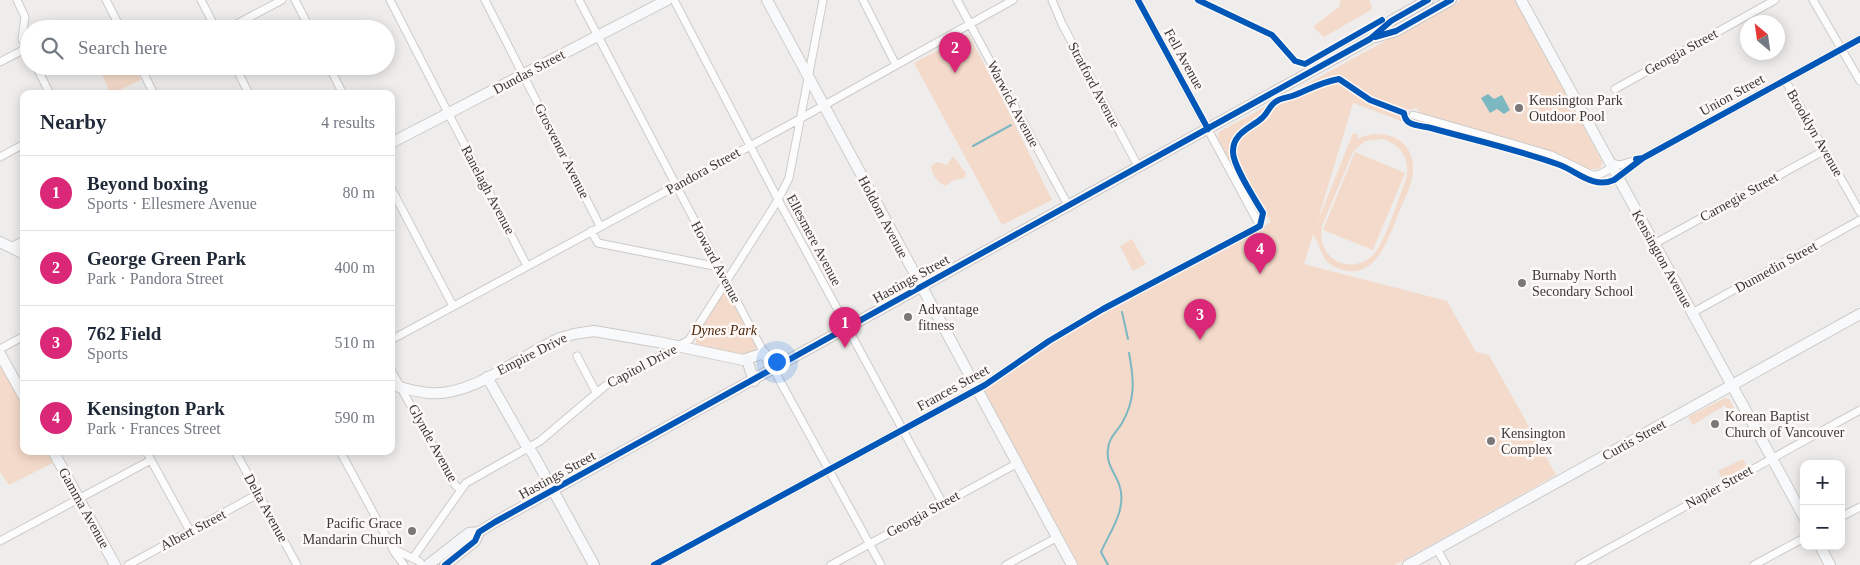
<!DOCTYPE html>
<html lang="en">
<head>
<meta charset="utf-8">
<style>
	body { margin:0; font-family:"Times New Roman",serif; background:#f6f6f7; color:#1f2937 }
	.controls { position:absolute; right:15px; bottom:15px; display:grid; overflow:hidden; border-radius:10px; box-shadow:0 2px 12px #0003 }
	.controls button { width:45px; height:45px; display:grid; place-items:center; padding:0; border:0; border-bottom:1px solid #e0e1e3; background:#fff; color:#1f2937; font:25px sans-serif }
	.compass { position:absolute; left:1740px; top:15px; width:45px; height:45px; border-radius:50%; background:#fff; box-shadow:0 2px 12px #0003; rotate:331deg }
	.you { position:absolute; left:776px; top:361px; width:18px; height:18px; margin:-12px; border:4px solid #fff; border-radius:50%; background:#1a73e8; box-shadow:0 0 0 8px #1a73e833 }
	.badge { display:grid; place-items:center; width:32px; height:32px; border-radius:50%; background:#db2777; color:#fff; font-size:16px; font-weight:700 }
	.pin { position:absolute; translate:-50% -41px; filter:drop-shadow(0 1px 2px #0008) }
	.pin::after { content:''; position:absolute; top:26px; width:18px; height:15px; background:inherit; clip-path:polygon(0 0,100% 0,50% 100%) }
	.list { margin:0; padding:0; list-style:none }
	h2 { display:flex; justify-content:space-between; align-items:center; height:65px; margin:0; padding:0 20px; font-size:21px }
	h2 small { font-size:16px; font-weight:400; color:#747a83 }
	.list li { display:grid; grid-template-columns:32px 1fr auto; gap:15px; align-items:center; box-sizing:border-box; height:75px; padding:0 20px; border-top:1px solid #e0e1e3 }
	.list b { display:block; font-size:19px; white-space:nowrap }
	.list p { margin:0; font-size:16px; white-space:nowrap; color:#747a83 }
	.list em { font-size:16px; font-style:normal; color:#747a83 }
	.icon { flex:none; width:28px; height:28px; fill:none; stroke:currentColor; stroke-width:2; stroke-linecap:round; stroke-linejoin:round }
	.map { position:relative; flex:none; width:1860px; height:565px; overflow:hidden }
	.search { position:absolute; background:#fff; box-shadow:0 2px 12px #0003; left:20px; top:20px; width:375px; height:55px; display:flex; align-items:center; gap:12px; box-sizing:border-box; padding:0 18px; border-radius:28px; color:#747a83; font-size:19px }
	.panel { position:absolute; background:#fff; box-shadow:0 2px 12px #0003; left:20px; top:90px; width:375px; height:365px; border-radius:10px }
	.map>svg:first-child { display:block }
</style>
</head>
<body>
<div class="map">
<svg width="1860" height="565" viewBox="0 0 1860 565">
	<rect width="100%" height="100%" fill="#efedeb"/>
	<path fill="#f4daca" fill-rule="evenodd" d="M1340,0H1369L1372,6L1371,10L1324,37L1313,27L1340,6Z
		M1460,0H1515L1602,161L1601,168L1589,170L1557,153L1446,122L1423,115L1416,108L1408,110L1404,122L1353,103L1317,223L1353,133L1358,135L1357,139C1381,127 1413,137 1413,168C1413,183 1405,198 1399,212C1388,240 1374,287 1333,266C1320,259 1321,244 1313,235L1304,264L1447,301L1476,352L1489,355L1556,475L1395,565H1076L984,393L985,389L1053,342L1271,222L1269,217L1261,219L1257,215L1218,138L1219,132ZM1384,139C1401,146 1411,159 1406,179C1399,197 1386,240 1374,254C1363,266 1344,268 1332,258C1322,249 1320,238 1322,226L1353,152L1365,141Z
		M968,34L995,84L1052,200L1002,225L914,63Z
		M98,66H134L141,80L111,94Z
		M1355,152L1405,173L1373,250L1323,230Z
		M953,156L966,173L965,178L954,180L945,186C936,181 933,176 931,166L938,162L947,165Z
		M1132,239L1146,264L1133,271L1120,246Z
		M725,293L728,294L756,346V351L744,355L696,345C693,329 714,307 722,294Z
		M0,360L24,408V451H48L55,462L9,485L0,472Z
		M1725,398L1729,399L1739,417L1732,421L1725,405L1693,425L1688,417Z
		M1743,459L1747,466L1723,480L1718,471Z"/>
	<path fill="#7cb8c2" d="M1488,94L1494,99L1502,95L1510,110L1504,114L1497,109L1490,113L1481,98Z"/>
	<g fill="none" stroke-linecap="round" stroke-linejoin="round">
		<path stroke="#7cb8c2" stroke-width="2" d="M973,146L1011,125
			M1122,312L1128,339
			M1108,565L1101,552C1110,531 1128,509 1119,484C1114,471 1106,464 1108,449C1109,437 1117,432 1122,423C1136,399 1134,379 1129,353"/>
		<defs>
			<path id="street" d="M17,0L25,17L22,39L29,52
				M106,0L121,29
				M201,0L216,29
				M295,0L310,29
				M390,0L527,266
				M485,0L600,226
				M579,0L764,353
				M674,0L781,205L943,504
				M863,0L896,65
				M957,0L1069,207
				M1052,0L1062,24L1139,168
				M1813,0L1860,81
				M227,29L282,0
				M0,62L27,48
				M36,66L50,94
				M140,66L154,94
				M235,66L249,94
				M329,66L343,94
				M143,72L155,66
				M1785,80L1860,212
				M1615,89L1775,0
				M1413,115L1551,155L1592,175H1598L1612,168
				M0,157L24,144
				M1610,163L1620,165L1643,158L1860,39
				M1619,179L1624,172L1643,158
				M391,188L453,306
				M591,231L598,243L719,267
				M1654,244L1825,150
				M11,247L24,240
				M1692,313L1860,220
				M391,340L787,126L1013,0
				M0,349L24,336
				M577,356L596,392
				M391,370L455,485L460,489
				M774,370L881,565
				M146,451L190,531
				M235,451L297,565
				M340,451L395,553L404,565
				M1841,517L1860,507
				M0,541L151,460
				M394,549L420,562L422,565
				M1437,549L1446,565
				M413,558L466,483L540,441L605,386L689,340L778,200L789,178L823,0
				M128,565L258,494
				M654,565L985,385L1049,341L1103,309L1260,226L1138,0
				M831,565L1016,464
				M1006,565L1056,538
				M1579,565L1860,410
				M1754,565L1804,538"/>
			<path id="secondary" d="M767,0L1072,565
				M1521,0L1804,517
				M391,143L667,0
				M0,242L24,254
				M0,354L24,397
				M487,377L524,442L533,454L594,565
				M391,385C404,388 417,392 429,393C473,397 521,355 560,338L574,334L594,331L658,342L743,360L764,353L774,370
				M53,451L115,565
				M1820,546L1830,565
				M1408,565L1860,314"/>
			<path id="primary" d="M1376,37L1396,31L1451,0
				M747,360L754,381
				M428,565L469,533L479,532
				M445,565L475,541L479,532L495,522L1263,98L1370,39L1391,21L1428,0"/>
		</defs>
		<use href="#street" stroke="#cdcbc9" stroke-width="9"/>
		<use href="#secondary" stroke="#cdcbc9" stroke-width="12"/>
		<use href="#primary" stroke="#cbc9c8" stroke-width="12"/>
		<use href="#street" stroke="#fdfcfc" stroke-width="7"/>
		<use href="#secondary" stroke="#f8f9fa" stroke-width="10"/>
		<use href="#primary" stroke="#f5f6f8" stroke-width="10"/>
		<defs>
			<path id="cycleway" d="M1138,0L1208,129
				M1198,0L1272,35L1295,61L1305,64L1382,20
				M1375,37L1396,31L1451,0
				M1636,159L1643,158L1860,39
				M445,565L475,541L479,532L495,522L1263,98L1370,39L1391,21L1428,0
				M654,565L985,385L1049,341L1103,309L1260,226L1263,213C1256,201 1232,165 1233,151C1233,133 1251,128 1262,118C1267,114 1269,107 1274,103C1279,98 1286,98 1292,96C1308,90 1321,82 1339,79L1370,100L1404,113C1405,127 1420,125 1431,128C1474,140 1519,150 1560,165C1578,172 1594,189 1614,180L1643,158"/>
		</defs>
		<use href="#cycleway" stroke="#fef9f6" stroke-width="9"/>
		<use href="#cycleway" stroke="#0057b8" stroke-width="6"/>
	</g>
	<g fill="#7a7877" stroke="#fef9f6" stroke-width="2">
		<circle cx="1519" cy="108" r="5"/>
		<circle cx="1522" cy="283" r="5"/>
		<circle cx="908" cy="317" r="5"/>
		<circle cx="1715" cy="424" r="5"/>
		<circle cx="1491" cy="441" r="5"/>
		<circle cx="412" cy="531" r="5"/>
	</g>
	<g text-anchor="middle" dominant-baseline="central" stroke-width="5" stroke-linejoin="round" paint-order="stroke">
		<g font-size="14" fill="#3b3938" stroke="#fef9f6">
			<text transform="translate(1681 52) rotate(-29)">Georgia Street</text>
			<text transform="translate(1184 59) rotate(61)">Fell Avenue</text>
			<text transform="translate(529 72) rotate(-28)">Dundas Street</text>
			<text transform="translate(1094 85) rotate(62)">Stratford Avenue</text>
			<text transform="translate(1732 95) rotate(-29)">Union Street</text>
			<text transform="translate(1013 104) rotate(62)">Warwick Avenue</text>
			<text transform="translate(1815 133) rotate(60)">Brooklyn Avenue</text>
			<text transform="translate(562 151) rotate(63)">Grosvenor Avenue</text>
			<text transform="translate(703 171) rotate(-29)">Pandora Street</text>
			<text transform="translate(488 190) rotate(62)">Ranelagh Avenue</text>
			<text transform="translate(1739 197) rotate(-29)">Carnegie Street</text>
			<text transform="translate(883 217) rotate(62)">Holdom Avenue</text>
			<text transform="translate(814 240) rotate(62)">Ellesmere Avenue</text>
			<text transform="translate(1662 259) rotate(61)">Kensington Avenue</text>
			<text transform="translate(716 262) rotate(62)">Howard Avenue</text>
			<text transform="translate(1776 267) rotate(-29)">Dunnedin Street</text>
			<text transform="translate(911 279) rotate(-29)">Hastings Street</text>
			<text transform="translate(532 354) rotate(-27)">Empire Drive</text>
			<text transform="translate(642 366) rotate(-28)">Capitol Drive</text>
			<text transform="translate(953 388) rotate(-29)">Frances Street</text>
			<text transform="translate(1634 440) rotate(-29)">Curtis Street</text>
			<text transform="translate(433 443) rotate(61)">Glynde Avenue</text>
			<text transform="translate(557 475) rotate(-29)">Hastings Street</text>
			<text transform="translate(1719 487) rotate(-29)">Napier Street</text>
			<text transform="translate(84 508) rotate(61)">Gamma Avenue</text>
			<text transform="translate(266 508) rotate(61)">Delta Avenue</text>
			<text transform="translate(923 514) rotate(-29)">Georgia Street</text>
			<text transform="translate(193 530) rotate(-28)">Albert Street</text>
		</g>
		<g font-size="14" fill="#3b3938" stroke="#fef9f6" text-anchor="start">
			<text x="1529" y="100">Kensington Park<tspan x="1529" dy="16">Outdoor Pool</tspan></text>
			<text x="1532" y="275">Burnaby North<tspan x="1532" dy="16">Secondary School</tspan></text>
			<text x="918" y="309">Advantage<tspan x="918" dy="16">fitness</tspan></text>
			<text x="1725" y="416">Korean Baptist<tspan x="1725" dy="16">Church of Vancouver</tspan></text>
			<text x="1501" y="433">Kensington<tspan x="1501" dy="16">Complex</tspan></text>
			<text x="402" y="523" text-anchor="end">Pacific Grace<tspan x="402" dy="16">Mandarin Church</tspan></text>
		</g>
		<g font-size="14" font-style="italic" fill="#4d270c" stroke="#fef9f6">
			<text x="724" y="330">Dynes Park</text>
		</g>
	</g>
</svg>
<div class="controls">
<button>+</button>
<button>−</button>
</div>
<svg class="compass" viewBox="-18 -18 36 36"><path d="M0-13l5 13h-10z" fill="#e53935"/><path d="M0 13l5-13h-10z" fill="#747a83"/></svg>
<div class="you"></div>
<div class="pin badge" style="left:845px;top:348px">1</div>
<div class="pin badge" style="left:955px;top:73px">2</div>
<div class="pin badge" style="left:1200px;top:340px">3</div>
<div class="pin badge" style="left:1260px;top:274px">4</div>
<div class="search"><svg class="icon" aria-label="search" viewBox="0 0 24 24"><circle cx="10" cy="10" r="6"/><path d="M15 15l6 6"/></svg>Search here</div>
<section class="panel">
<h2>Nearby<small>4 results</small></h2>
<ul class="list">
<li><span class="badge">1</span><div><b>Beyond boxing</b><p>Sports · Ellesmere Avenue</p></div><em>80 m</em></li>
<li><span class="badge">2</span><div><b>George Green Park</b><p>Park · Pandora Street</p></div><em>400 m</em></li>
<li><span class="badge">3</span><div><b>762 Field</b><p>Sports</p></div><em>510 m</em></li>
<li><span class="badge">4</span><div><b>Kensington Park</b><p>Park · Frances Street</p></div><em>590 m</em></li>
</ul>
</section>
</div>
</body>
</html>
